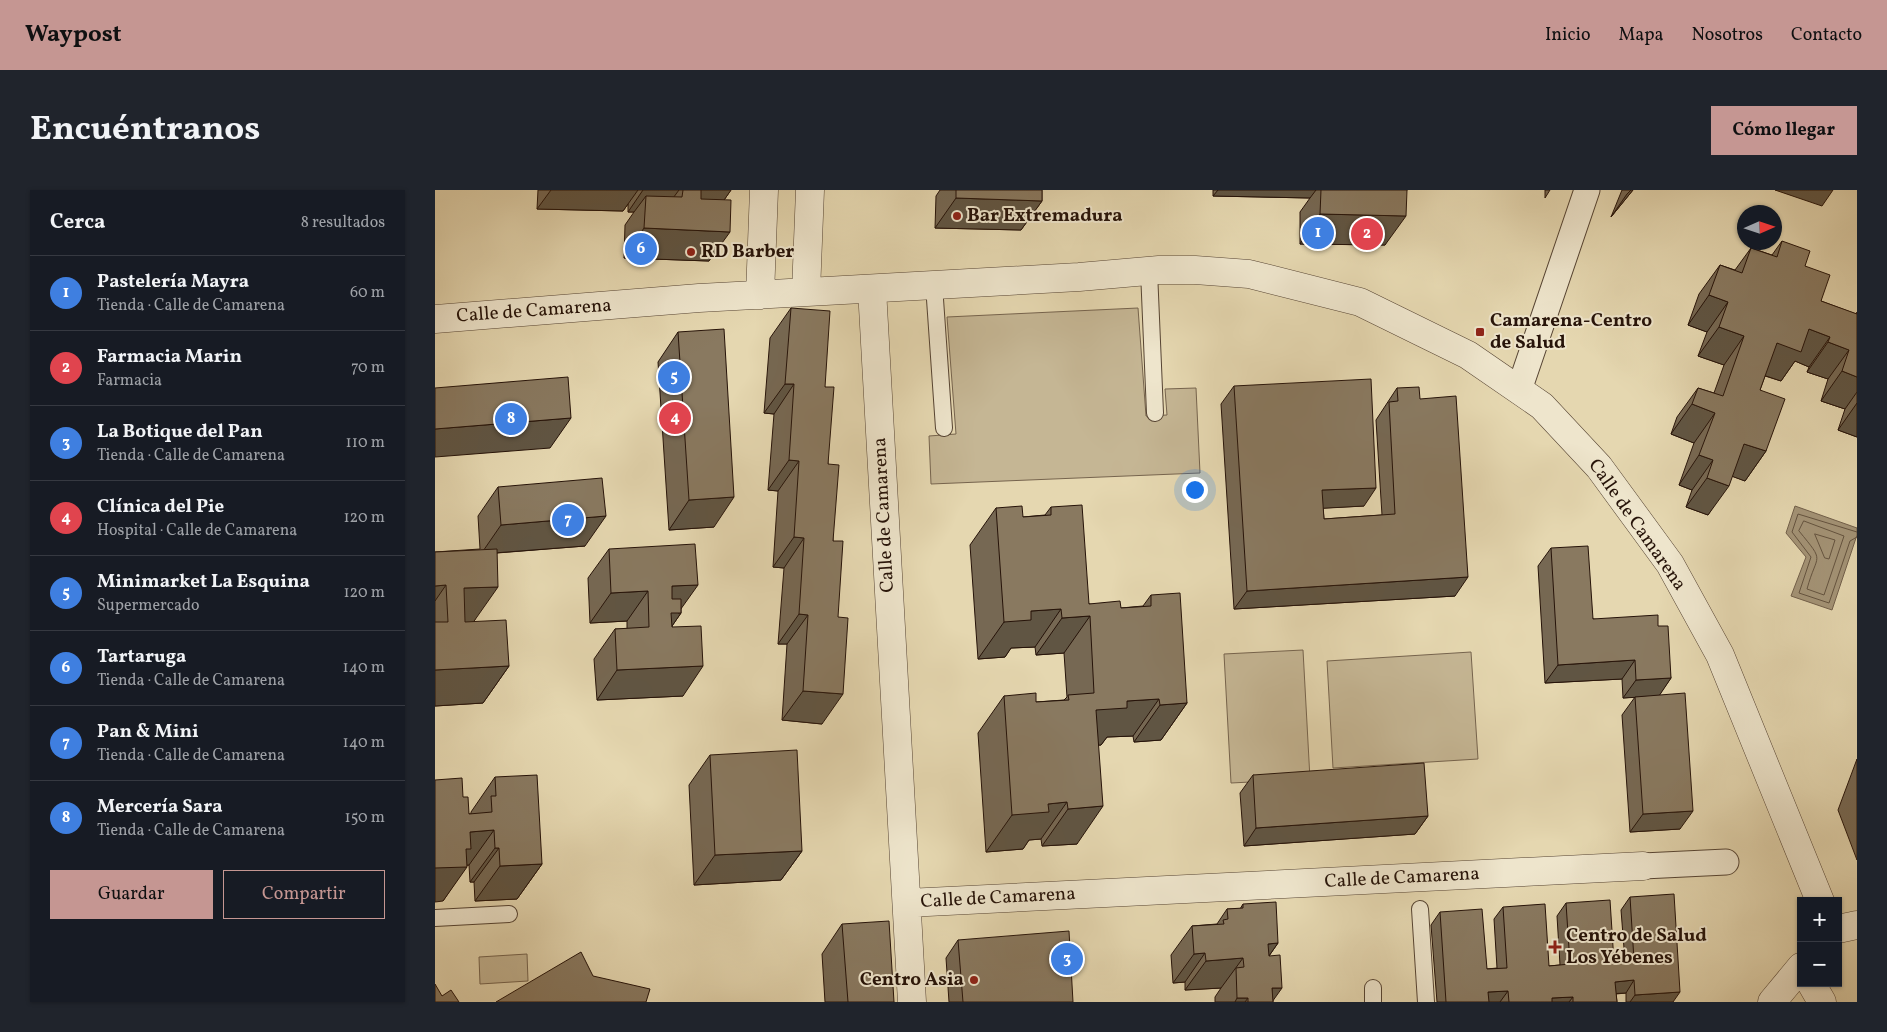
<!DOCTYPE html>
<html lang="es">
<head>
<meta charset="utf-8">
<style>
	body { margin:0; font-family:Vollkorn,serif; background:#20242c; color:#f1f3f6 }
	.controls { position:absolute; right:15px; bottom:15px; display:grid; overflow:hidden; border-radius:0px; box-shadow:0 1px 4px #0004 }
	.controls button { width:45px; height:45px; display:grid; place-items:center; padding:0; border:0; border-bottom:1px solid #363941; background:#171b24; color:#f1f3f6; font:25px sans-serif }
	.compass { position:absolute; left:1302px; top:15px; width:45px; height:45px; border-radius:50%; background:#171b24; box-shadow:0 1px 4px #0004; rotate:87deg }
	.you { position:absolute; left:759px; top:299px; width:18px; height:18px; margin:-12px; border:4px solid #fff; border-radius:50%; background:#1a73e8; box-shadow:0 0 0 8px #1a73e833 }
	.badge { display:grid; place-items:center; width:32px; height:32px; border-radius:50%; background:#c59692; color:#fff; font-size:16px; font-weight:700 }
	.pin { position:absolute; translate:-50% -50%; border:2px solid #fff; box-shadow:0 1px 5px #0006 }
	.list { margin:0; padding:0; list-style:none }
	h2 { display:flex; justify-content:space-between; align-items:center; height:65px; margin:0; padding:0 20px; font-size:21px }
	h2 small { font-size:16px; font-weight:400; color:#9ea1a6 }
	.list li { display:grid; grid-template-columns:32px 1fr auto; gap:15px; align-items:center; box-sizing:border-box; height:75px; padding:0 20px; border-top:1px solid #363941 }
	.list b { display:block; font-size:19px; white-space:nowrap }
	.list p { margin:0; font-size:16px; white-space:nowrap; color:#9ea1a6 }
	.list em { font-size:16px; font-style:normal; color:#9ea1a6 }
	.actions { display:flex; gap:10px; padding:15px 20px }
	.actions a { flex:1; padding:11px 0; border:1px solid #c59692; border-radius:0px; text-align:center; font-size:18px; color:#c59692 }
	.actions .main { background:#c59692; color:#111 }
	.map { position:relative; flex:none; width:1422px; height:812px; overflow:hidden; border-radius:0px }
	header { display:flex; align-items:center; gap:30px; box-sizing:border-box; height:70px; padding:0 25px; background:#c59692; color:#111 }
	header strong { font-size:24px }
	nav { display:flex; gap:28px; margin-inline-start:auto; font-size:18px }
	.intro { display:flex; align-items:center; justify-content:space-between; box-sizing:border-box; height:120px; padding:0 30px }
	h1 { margin:0; font-size:35px }
	.button { padding:12px 22px; border-radius:0px; background:#c59692; color:#111; font-size:18px; font-weight:700 }
	main { display:flex; gap:30px; padding:0 30px }
	aside { flex:1; background:#171b24; border-radius:0px; box-shadow:0 1px 4px #0004 }
	.map>svg:first-child { display:block }
</style>
</head>
<body>
<header>
<strong>Waypost</strong>
<nav><a>Inicio</a><a>Mapa</a><a>Nosotros</a><a>Contacto</a></nav>
</header>
<div class="intro"><h1>Encuéntranos</h1><a class="button">Cómo llegar</a></div>
<main>
<aside>
<h2>Cerca<small>8 resultados</small></h2>
<ul class="list">
<li><span class="badge" style="background:#3f7fe0">1</span><div><b>Pastelería Mayra</b><p>Tienda · Calle de Camarena</p></div><em>60 m</em></li>
<li><span class="badge" style="background:#e0444e">2</span><div><b>Farmacia Marin</b><p>Farmacia</p></div><em>70 m</em></li>
<li><span class="badge" style="background:#3f7fe0">3</span><div><b>La Botique del Pan</b><p>Tienda · Calle de Camarena</p></div><em>110 m</em></li>
<li><span class="badge" style="background:#e0444e">4</span><div><b>Clínica del Pie</b><p>Hospital · Calle de Camarena</p></div><em>120 m</em></li>
<li><span class="badge" style="background:#3f7fe0">5</span><div><b>Minimarket La Esquina</b><p>Supermercado</p></div><em>120 m</em></li>
<li><span class="badge" style="background:#3f7fe0">6</span><div><b>Tartaruga</b><p>Tienda · Calle de Camarena</p></div><em>140 m</em></li>
<li><span class="badge" style="background:#3f7fe0">7</span><div><b>Pan &amp; Mini</b><p>Tienda · Calle de Camarena</p></div><em>140 m</em></li>
<li><span class="badge" style="background:#3f7fe0">8</span><div><b>Mercería Sara</b><p>Tienda · Calle de Camarena</p></div><em>150 m</em></li>
</ul>
<div class="actions"><a class="main">Guardar</a><a>Compartir</a></div>
</aside>
<div class="map">
<svg width="1422" height="812" viewBox="0 0 1422 812">
	<rect width="100%" height="100%" fill="#e5d7b0"/>
	<filter id="stains"><feTurbulence type="fractalNoise" baseFrequency=".004" numOctaves="4"/><feColorMatrix values="0 0 0 0 .2 0 0 0 0 .09 0 0 0 0 .02 0 0 0 .5 -.17"/></filter>
	<radialGradient id="worn" r=".72"><stop offset=".6" stop-color="#630" stop-opacity="0"/><stop offset="1" stop-color="#630" stop-opacity=".3"/></radialGradient>
	<path fill="#c5b694" stroke="#76644e" d="M703,118L711,226L732,225L730,199L761,198L765,283L496,294L494,246L521,244L512,127Z
		M868,460L875,589L796,593L789,464Z
		M1036,462L1043,569L898,578L892,471Z
		M92,764L93,791L45,794L44,767Z"/>
	<path fill="#a49477" stroke="#72604b" d="M1360,316L1422,338V345L1397,420L1356,406L1371,367L1351,343Z"/>
	<g fill="none" stroke-linecap="round" stroke-linejoin="round">
		<path stroke="#655440" stroke-width="1" d="M1369,331L1409,346L1389,405L1372,399C1382,362 1391,374 1364,341Z
			M1422,342L1363,324L1357,342L1376,367L1364,403L1394,413L1415,351L1422,347
			M1380,344L1400,350L1394,369L1390,368Z"/>
		<defs>
			<path id="service" d="M714,81L720,223
				M499,95L509,238
				M985,719L991,812
				M0,728L74,724
				M938,798V812"/>
			<path id="pedestrian" d="M1084,200L1152,0
				M1208,676L1291,672"/>
			<path id="minor" d="M437,99L477,812
				M371,102L375,0
				M325,105L329,0
				M0,129L264,108L644,87L724,80H760L814,84L925,112L1033,165L1107,216L1164,277L1235,374L1285,465L1385,711
				M472,713L1208,676
				M1403,739L1422,735
				M1376,793L1387,812
				M1337,812L1366,777"/>
		</defs>
		<use href="#service" stroke="#564433" stroke-width="18"/>
		<use href="#pedestrian" stroke="#564433" stroke-width="27"/>
		<use href="#minor" stroke="#564433" stroke-width="29"/>
		<use href="#service" stroke="#eee5cc" stroke-width="16"/>
		<use href="#pedestrian" stroke="#eee5cc" stroke-width="25"/>
		<use href="#minor" stroke="#eee5cc" stroke-width="28"/>
	</g>
	<path fill="#766853" stroke="#261309" d="M103,0H296L289,10L274,71L189,68L190,35L199,22H193V14L188,21L102,19Z
		M505,0H607V11L586,40L500,38L501,6Z
		M778,0H972L950,55L865,54V22L875,8L778,6Z
		M1110,0H1115L1110,8Z
		M1187,0H1198L1176,27Z
		M1347,51L1370,76L1386,111L1421,124L1422,122V247L1403,240L1410,219L1386,211L1393,189L1372,182L1374,177L1360,171L1346,191L1330,186L1325,200L1331,261L1310,291L1297,286L1273,325L1251,317L1257,300L1244,295L1259,253L1236,244L1242,227L1263,198L1279,203L1289,175L1263,166L1272,142L1253,135L1264,104L1285,75L1300,80L1316,58L1337,65Z
		M356,118L390,197L393,274L398,351L387,534L347,530L352,454H343L349,378L338,377L343,301L333,300L339,224L329,223L335,148Z
		M243,142L279,337L234,340L223,172Z
		M799,196L929,316L888,318L889,329L947,325L941,230L962,198L985,209L1020,406L799,419L786,214Z
		M63,297L150,356L62,363L39,432L74,476L48,513L0,516V362L45,359L43,326Z
		M616,317L654,414L686,418L708,416L716,405L752,513L726,550L699,552L698,546L672,547L666,555H663L642,654L607,656L606,649L594,650L588,659L551,662L543,543L569,506L601,512L629,510L632,507L629,463L601,465L600,457L576,458L570,467L543,469L535,355L561,318L588,327L610,325Z
		M1116,358L1158,429L1223,436L1236,488L1224,505L1245,639L1195,642L1187,525L1200,507L1188,508L1187,489L1110,493L1103,376Z
		M174,359L246,418V423L237,436L248,506L162,510L159,469L180,439H192V431L155,433L153,388Z
		M275,565L367,661L346,690L259,695L254,595Z
		M1422,569V670L1403,620Z
		M818,585L993,626L980,644L809,656L805,603Z
		M60,587L107,674L82,709L40,711L39,692H35L34,675H32L8,711L28,607L34,624H36V622Z
		M1195,707L1238,812H1191V803L1181,804L1182,812H1002L996,735L1005,722L1052,779L1062,778L1059,729L1068,717L1114,776L1125,775L1122,726L1131,713L1179,772L1190,771L1186,720Z
		M808,714L843,753L834,766L838,812H780V807L786,798L750,800V792L738,793L736,765L757,736L782,734L792,719H805Z
		M407,734L459,812H390L387,764Z
		M523,750L638,812H514L511,768Z"/>
	<path fill="#605543" stroke="#261309" d="M116,0H203L188,21L102,19Z
		M208,0H244L227,23L211,6L199,22H193Z
		M262,0H296L278,26L245,24Z
		M783,0H881L875,8L778,6Z
		M1196,0H1198L1176,27L1192,4Z
		M1340,0H1398L1387,16Z
		M521,8L607,11L586,40L500,38Z
		M885,24L971,26L950,55L865,54Z
		M209,38L295,42L274,71L189,68Z
		M1274,105L1293,112L1272,142L1253,135Z
		M1284,137L1309,146L1289,175L1263,166Z
		M1374,139L1395,147L1374,177L1360,171L1346,191L1322,183L1342,153Z
		M1393,152L1414,160L1393,189L1372,182Z
		M1407,181L1422,187V202L1410,219L1386,211Z
		M350,194H359L339,224L329,223Z
		M1422,213V247L1403,240Z
		M1257,214L1280,223L1259,253L1236,244Z
		M136,228L115,258L0,267V239Z
		M1309,254L1331,261L1310,291L1288,283Z
		M1264,265L1278,270L1257,300L1244,295Z
		M354,270L364,271L343,301L333,300Z
		M1272,288L1294,296L1273,325L1251,317Z
		M941,298L929,316L875,319L887,300Z
		M299,307L279,337L234,340L254,310Z
		M171,326L150,356L46,364L66,335Z
		M359,347L369,348L349,378L338,377Z
		M1033,387L1020,406L799,419L812,401Z
		M11,395L0,411V396Z
		M263,395L243,423H246L226,452L237,396Z
		M63,397L37,434L13,432L29,398Z
		M213,401L192,431L155,433L176,403Z
		M626,419L600,457L576,458L570,467L543,469L569,432L596,421Z
		M364,424L373,425L352,454H343Z
		M655,426L629,463L601,465L627,428Z
		M1200,470L1187,489L1110,493L1123,475Z
		M74,476L48,513L0,516V480Z
		M268,476L248,506L162,510L182,480Z
		M1236,488L1224,506L1188,508L1201,490Z
		M368,501L408,504L387,534L347,530Z
		M724,509L698,546L672,547L666,555L635,557L661,520L692,511Z
		M752,513L726,550L699,552L725,515Z
		M632,612L606,649L594,650L588,659L551,662L577,625L613,614Z
		M668,616L642,654L607,656L633,619Z
		M1258,621L1245,639L1195,642L1208,624Z
		M993,626L980,644L809,656L821,638Z
		M59,640L34,675L24,676L32,677L8,711L0,712V678L35,642Z
		M60,658H64L39,692H35Z
		M367,661L346,690L259,695L280,665Z
		M107,674L82,709L40,711L65,676Z
		M843,753L822,783L833,754Z
		M770,763L750,792L738,793L759,764Z
		M808,768L786,798L750,800L771,771Z
		M1199,790L1191,803L1171,804L1180,792Z
		M837,798H847L837,812Z
		M1073,801L1065,812H1046L1053,802Z
		M1245,802L1238,812H1195L1200,805Z
		M1138,807L1134,812H1114L1117,808Z
		M802,808H813L810,812H800Z"/>
	<path fill="#897960" stroke="#261309" d="M248,0H266V9L296,10L295,42L209,38L211,6L247,7Z
		M521,0H607V11L521,8Z
		M886,0H972L971,26L885,24Z
		M1347,51L1375,61L1370,76L1395,85L1386,111L1422,124V187L1407,181L1414,160L1393,152L1395,147L1374,139L1366,162L1342,153L1325,200L1350,209L1331,261L1309,254L1294,296L1272,288L1278,270L1264,265L1280,223L1257,214L1263,198L1288,206L1309,146L1284,137L1293,112L1274,105L1285,75L1307,83L1316,58L1342,67Z
		M356,118L395,121L390,197H399L393,274L404,275L398,351H408L403,427L413,428L408,504L368,501L373,425L364,424L369,348L359,347L364,271L354,270L359,194H350Z
		M289,139L299,307L254,310L243,142Z
		M133,187L136,228L0,239V198Z
		M936,189L941,298L887,300L889,329L960,324L954,212L963,211L962,198L984,197L985,209L1021,206L1033,387L812,401L799,196Z
		M167,288L171,326L66,335L63,297Z
		M647,315L654,414L685,411L686,418L716,416V405L745,403L752,513L725,515L724,509L692,511V518L661,520L668,616L633,619L632,612L613,614L614,622L577,625L569,506L601,503V512L634,510L633,505L659,503L655,426L627,428L626,419L596,421V430L569,432L561,318L587,316L588,327L616,325V317Z
		M260,354L263,395L237,396V409H246V423H236L237,437L266,436L268,476L182,480L180,439L214,437L213,401L176,403L174,359Z
		M1153,356L1158,429L1223,425V436H1233L1236,488L1201,490L1200,470L1123,475L1116,358Z
		M62,359L63,397L29,398L30,432L71,430L74,476L0,480V432H13L11,395L0,396V362Z
		M1250,503L1258,621L1208,624L1200,507Z
		M362,560L367,661L280,665L275,565Z
		M989,573L993,626L821,638L818,585Z
		M102,585L107,674L65,676L64,658H60L59,640L35,642L36,659H31L32,677L0,678V590L27,588L28,607H33L34,624L57,622L56,606H61L60,587Z
		M1239,704L1245,802L1200,805L1199,790L1180,792L1182,812H1138V807L1117,808V812H1074L1073,801L1053,802L1054,812H1011L1005,722L1047,719L1052,779L1072,778L1068,717L1110,714L1114,776L1135,774L1131,713L1175,710L1179,772L1199,770L1195,707Z
		M841,712L843,753L833,754L834,766L845,765L847,798H837L838,812H813V808H802L801,778L809,777L808,768L771,771L770,763L759,764L757,736L789,734L788,730L793,729L792,719L808,718V714Z
		M454,731L459,812H413L407,734Z
		M634,741L638,812H528L523,750Z
		M146,762L158,786L215,799L211,812H61Z
		M0,794L7,806L16,800L24,812H0Z"/>
	<g fill="#8f2418" stroke="#eee5cc" stroke-width="2">
		<circle cx="522" cy="26" r="5"/>
		<circle cx="256" cy="62" r="5"/>
		<rect x="1040" y="137" width="10" height="10" rx="2.5"/>
		<path d="M1117.5 749.5h5v5h5v5h-5v5h-5v-5h-5v-5h5z"/>
		<circle cx="539" cy="790" r="5"/>
	</g>
	<g text-anchor="middle" dominant-baseline="central" stroke-width="4" stroke-linejoin="round" paint-order="stroke">
		<g font-size="19" font-weight="bold" fill="#261309" stroke="#eee5cc" text-anchor="start">
			<text x="532" y="26">Bar Extremadura</text>
			<text x="266" y="62">RD Barber</text>
			<text x="1055" y="131">Camarena-Centro<tspan x="1055" dy="22">de Salud</tspan></text>
			<text x="1131" y="746">Centro de Salud<tspan x="1131" dy="22">Los Yébenes</tspan></text>
			<text x="529" y="790" text-anchor="end">Centro Asia</text>
		</g>
		<g font-size="19" fill="#261309" stroke="#eee5cc">
			<text transform="translate(99 121) rotate(-4)">Calle de Camarena</text>
			<text transform="translate(449 325) rotate(-93)">Calle de Camarena</text>
			<text transform="translate(1202 335) rotate(55)">Calle de Camarena</text>
			<text transform="translate(967 688) rotate(-3)">Calle de Camarena</text>
			<text transform="translate(563 708) rotate(-3)">Calle de Camarena</text>
		</g>
	</g>
	<rect width="100%" height="100%" filter="url(#stains)"/>
	<rect width="100%" height="100%" fill="url(#worn)"/>
</svg>
<div class="controls">
<button>+</button>
<button>−</button>
</div>
<svg class="compass" viewBox="-18 -18 36 36"><path d="M0-13l5 13h-10z" fill="#e53935"/><path d="M0 13l5-13h-10z" fill="#9ea1a6"/></svg>
<div class="you"></div>
<div class="pin badge" style="left:883px;top:43px;background:#3f7fe0">1</div>
<div class="pin badge" style="left:932px;top:44px;background:#e0444e">2</div>
<div class="pin badge" style="left:632px;top:769px;background:#3f7fe0">3</div>
<div class="pin badge" style="left:240px;top:228px;background:#e0444e">4</div>
<div class="pin badge" style="left:239px;top:187px;background:#3f7fe0">5</div>
<div class="pin badge" style="left:206px;top:59px;background:#3f7fe0">6</div>
<div class="pin badge" style="left:133px;top:330px;background:#3f7fe0">7</div>
<div class="pin badge" style="left:76px;top:229px;background:#3f7fe0">8</div>
</div>
</main>
</body>
</html>
